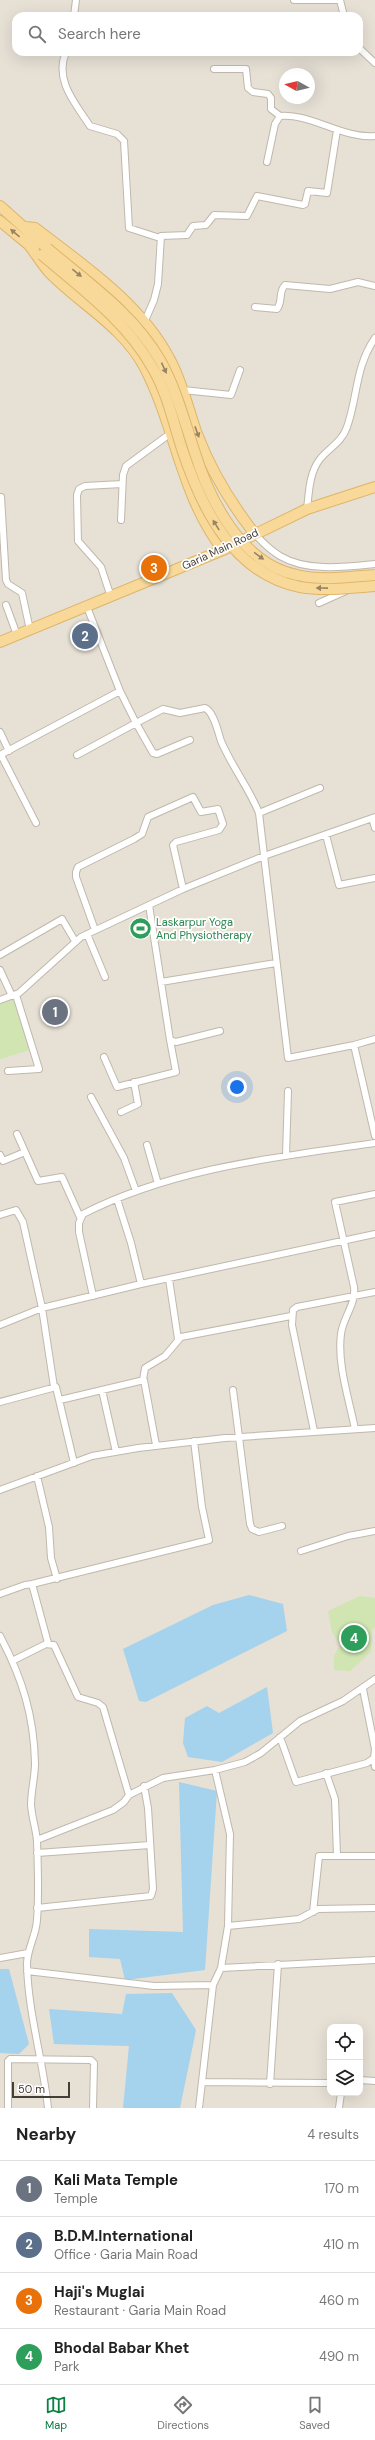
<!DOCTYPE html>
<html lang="en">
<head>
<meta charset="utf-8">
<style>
	body { margin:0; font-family:"DM Sans",sans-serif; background:#f6f6f6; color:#222 }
	.controls { position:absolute; right:12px; bottom:12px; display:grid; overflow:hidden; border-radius:8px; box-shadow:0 4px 16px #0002 }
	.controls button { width:36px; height:36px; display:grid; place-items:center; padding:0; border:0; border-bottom:1px solid #e0e0e0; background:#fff; color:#222; font:20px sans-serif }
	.compass { position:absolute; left:279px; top:68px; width:36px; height:36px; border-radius:50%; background:#fff; box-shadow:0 4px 16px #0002; rotate:278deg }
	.scale { position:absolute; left:12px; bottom:10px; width:58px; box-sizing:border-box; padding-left:4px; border:2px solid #453e36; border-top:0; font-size:11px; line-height:14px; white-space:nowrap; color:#453e36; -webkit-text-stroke:3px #fff; paint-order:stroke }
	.you { position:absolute; left:237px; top:1087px; width:14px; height:14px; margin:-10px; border:3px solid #fff; border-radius:50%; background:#1a73e8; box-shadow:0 0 0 6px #1a73e833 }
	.badge { display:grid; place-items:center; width:26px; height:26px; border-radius:50%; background:#0b8043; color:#fff; font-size:13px; font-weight:700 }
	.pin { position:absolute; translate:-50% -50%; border:2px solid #fff; box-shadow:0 1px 4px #0006 }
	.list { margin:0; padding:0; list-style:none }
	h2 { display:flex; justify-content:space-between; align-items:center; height:52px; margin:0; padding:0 16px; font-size:17px }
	h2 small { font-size:13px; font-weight:400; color:#767676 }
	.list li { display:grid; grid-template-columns:26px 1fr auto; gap:12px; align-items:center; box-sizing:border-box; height:56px; padding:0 16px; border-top:1px solid #e0e0e0 }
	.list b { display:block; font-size:15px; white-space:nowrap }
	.list p { margin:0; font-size:13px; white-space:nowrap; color:#767676 }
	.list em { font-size:13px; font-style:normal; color:#767676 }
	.icon { flex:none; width:22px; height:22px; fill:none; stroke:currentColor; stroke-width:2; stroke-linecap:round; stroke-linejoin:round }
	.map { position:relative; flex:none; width:375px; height:2108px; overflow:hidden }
	.search { position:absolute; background:#fff; box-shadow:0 4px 16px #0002; left:12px; right:12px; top:12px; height:44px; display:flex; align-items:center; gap:10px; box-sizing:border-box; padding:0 14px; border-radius:12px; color:#767676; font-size:15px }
	.sheet { height:276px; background:#fff }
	nav { display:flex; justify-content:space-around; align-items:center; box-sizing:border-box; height:56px; border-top:1px solid #e0e0e0; background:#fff; font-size:11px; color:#767676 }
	nav a { display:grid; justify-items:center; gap:2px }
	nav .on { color:#0b8043 }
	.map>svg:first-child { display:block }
</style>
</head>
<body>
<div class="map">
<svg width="375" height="2108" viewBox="0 0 375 2108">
	<rect width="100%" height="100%" fill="#f2eee6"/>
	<path fill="#e6e0d5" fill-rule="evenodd" d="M0,0H375V2108H0ZM16,16H359V52H16ZM285,74H309V98H285ZM330,2027H360V2093H330Z"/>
	<path fill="#d0e5b1" d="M14,1000L30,1050L0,1059V1004Z
		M360,1596L375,1598V1627L372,1630L371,1652L350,1671L334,1670V1656L340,1645L332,1632L328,1611Z"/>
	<path fill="#a5d2ec" d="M249,1595L283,1604L287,1631L146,1702L139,1701L123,1649L213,1605Z
		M267,1687L273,1733L222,1762L188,1757L183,1743L185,1718L207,1706L219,1713Z
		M179,1782L217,1791L205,1970L125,1980L120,1959L89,1957V1929L183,1932Z
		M0,1969H9L29,2044L19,2054L0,2053Z
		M172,1993L196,2030L180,2108H123L129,2046L54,2044L49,2009L122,2014L126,1994Z"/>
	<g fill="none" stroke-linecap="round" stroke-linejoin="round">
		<defs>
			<path id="street" d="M294,0H340
				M340,0L344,16
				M74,16L76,0
				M359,48L375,63
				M66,52C54,80 75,103 90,126L117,134L124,141L129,228L160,238
				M214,69H246L248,88L253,92L268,94L271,98V109L280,116
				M267,162L275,124L280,116C310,113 343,139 375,136
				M255,307L277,309C283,302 278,292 285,285L330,289L358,282L375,286
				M144,323L154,300L158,284L161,236L187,235L193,226L206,225L214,215L247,216L257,196L303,205L305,204L308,191L327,193L337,130
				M183,390L231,395L240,370
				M1,497L6,580L8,584L22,593L30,630
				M307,509C309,493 309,473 320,459C329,448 342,442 347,427C358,396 355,367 375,338
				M121,520L123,475L126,466L171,433
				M254,533C262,542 270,550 280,556C307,572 345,567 375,564
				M111,597L101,567L78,541L77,495L79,489L85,486L122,484
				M319,603L348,590
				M6,605L17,635
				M87,607L120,691L136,723L163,709L180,713L205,708C214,712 218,732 221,741C232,767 249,788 259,813L288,1058L354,1045L375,1136
				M0,732L9,751
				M0,755L120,691
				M1,755L36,823
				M77,755L136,723L153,753L157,754L190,740
				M259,813L320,788
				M372,818L375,828
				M326,835L339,885L375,878
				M149,905L170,1040L176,1042L220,1031
				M95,930L76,877V872L78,867L134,839L142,834L148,817L193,797L201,812L218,809L223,824L219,830L176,842L173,845L183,889
				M87,934L105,977
				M0,955L62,919L75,941
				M0,970L12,996
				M161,982L276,963
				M0,1000L19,993L81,937L183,889L264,856L375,817
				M354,1045L375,1039
				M104,1057L117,1087L176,1072L170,1040
				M8,1071L39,1069L16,995
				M91,1097L124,1158L136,1191
				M121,1112L138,1104L134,1082
				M17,1134L38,1181L62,1177L80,1217
				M147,1145L158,1184
				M0,1155L3,1161L25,1152
				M286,1156L288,1091
				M117,1199L131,1243L141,1284
				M0,1215L16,1210L23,1222L42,1308L54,1387
				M169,1279L178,1339
				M93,1296L79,1232V1223L83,1214C173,1168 277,1157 375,1143
				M0,1325L42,1308L141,1284L375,1234
				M143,1380L145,1368L165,1356L181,1337L291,1316
				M102,1390L116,1452
				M233,1390L250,1524L252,1529L259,1532L282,1526
				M60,1400L144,1380L156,1445
				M0,1402L56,1387L74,1463
				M355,1429C349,1399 337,1364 341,1334C343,1317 356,1305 354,1287L335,1202L375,1194
				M314,1431L292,1325L293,1310L297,1307L375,1292
				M37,1476L49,1527L51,1558L57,1579
				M0,1490L92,1456L138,1448L225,1438L375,1428
				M301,1551L348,1536L375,1531
				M32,1584L209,1540L202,1507L194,1441
				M0,1594L25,1585L32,1584L48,1643
				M0,1636C22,1678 34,1715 35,1763C35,1777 31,1791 31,1805C32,1818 36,1829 37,1841C38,1867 39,1895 37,1920C36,1936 27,1949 27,1964C28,2013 43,2060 48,2108
				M14,1660L46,1644L54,1645L78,1697L98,1703L103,1707L129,1795L124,1802L113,1810L37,1840
				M280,1737L296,1782L367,1763L374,1758L375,1749L363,1689
				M374,1758L375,1767
				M215,1770L230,1834L228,1926L221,1968
				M326,1773L335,1799L337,1855
				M129,1795L163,1778L215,1770L245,1762L261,1753L300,1721L343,1701L375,1679
				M37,1853L150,1845
				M37,1908L151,1896L153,1889L148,1808L144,1786
				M313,1912L319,1856H375
				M228,1926L299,1919L318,1909L375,1908
				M0,1958L28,1953
				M27,1971L154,1986L213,1985
				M360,2080L375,2081
				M203,2082L330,2083
				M270,2084L278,1964
				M8,2108V2061L10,2059L91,2060L94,2063L93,2108
				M199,2108L213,1985L221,1968L375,1960
				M339,2108L341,2093"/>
			<path id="primary" d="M0,206L47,248
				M0,221L34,249
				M25,227L35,228C83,265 140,303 169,358C182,381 188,409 197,434C211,471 230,502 254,533
				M29,245C36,254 42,264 49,272C81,305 123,326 145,368C176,428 181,496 223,550
				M0,642L223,550L307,509L375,487"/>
		</defs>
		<use href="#street" stroke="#c0b8ac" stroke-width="8"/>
		<use href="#primary" stroke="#deb569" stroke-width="12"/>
		<use href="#street" stroke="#fff" stroke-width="6"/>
		<use href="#primary" stroke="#f9d999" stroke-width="10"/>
		<defs>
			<path id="primary-bridge" d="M47,248C88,283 133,313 160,360C176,388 184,420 194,450C209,499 241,564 297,575C322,581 349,577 375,575
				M42,255C81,288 127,322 152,367C167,392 173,421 182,449C201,507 233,574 300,587C324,591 350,588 375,586"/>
		</defs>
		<use href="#primary-bridge" stroke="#deb569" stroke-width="12" stroke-linecap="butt"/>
		<use href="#primary-bridge" stroke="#f9d999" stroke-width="10"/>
	</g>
	<defs><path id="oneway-solid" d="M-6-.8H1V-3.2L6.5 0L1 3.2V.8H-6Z"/></defs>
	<g fill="#968463">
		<use href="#oneway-solid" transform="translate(15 233) rotate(-140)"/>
		<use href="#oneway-solid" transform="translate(77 273) rotate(39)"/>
		<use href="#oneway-solid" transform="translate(164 368) rotate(65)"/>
		<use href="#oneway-solid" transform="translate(197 432) rotate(70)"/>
		<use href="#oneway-solid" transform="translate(216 525) rotate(-122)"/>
		<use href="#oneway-solid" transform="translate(259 556) rotate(36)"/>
		<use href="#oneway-solid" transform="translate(322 588) rotate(-179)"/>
	</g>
	<defs>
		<symbol id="stadium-disc" viewBox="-11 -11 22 22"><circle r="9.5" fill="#2e9e5b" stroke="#fff"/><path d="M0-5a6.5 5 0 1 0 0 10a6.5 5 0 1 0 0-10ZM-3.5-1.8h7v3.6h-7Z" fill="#fff"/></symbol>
	</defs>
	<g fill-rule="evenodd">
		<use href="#stadium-disc" x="128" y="916" width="25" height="25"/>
	</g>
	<g text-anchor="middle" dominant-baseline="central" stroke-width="3.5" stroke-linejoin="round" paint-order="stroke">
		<g font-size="11" fill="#453e36" stroke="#fff">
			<text transform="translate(220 549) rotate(-25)">Garia Main Road</text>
		</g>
		<g font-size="11" fill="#27864d" stroke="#fff" text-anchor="start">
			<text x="156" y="922">Laskarpur Yoga<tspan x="156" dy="13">And Physiotherapy</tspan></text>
		</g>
	</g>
</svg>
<div class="controls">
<button><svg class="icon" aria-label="locate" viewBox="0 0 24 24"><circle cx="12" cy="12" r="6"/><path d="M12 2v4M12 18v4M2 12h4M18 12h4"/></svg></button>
<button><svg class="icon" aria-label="layers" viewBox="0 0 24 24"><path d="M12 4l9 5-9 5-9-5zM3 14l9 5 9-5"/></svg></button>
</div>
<svg class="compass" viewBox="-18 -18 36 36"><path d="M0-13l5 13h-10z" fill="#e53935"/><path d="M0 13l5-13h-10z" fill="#767676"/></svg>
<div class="scale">50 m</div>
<div class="you"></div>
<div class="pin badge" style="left:55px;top:1012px;background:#6b7280">1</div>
<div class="pin badge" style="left:85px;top:636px;background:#5c6f8a">2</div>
<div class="pin badge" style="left:154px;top:568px;background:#e8710a">3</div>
<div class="pin badge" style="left:354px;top:1638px;background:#2e9e5b">4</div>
<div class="search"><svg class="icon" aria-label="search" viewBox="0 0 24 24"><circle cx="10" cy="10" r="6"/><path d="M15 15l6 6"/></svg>Search here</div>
</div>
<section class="sheet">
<h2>Nearby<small>4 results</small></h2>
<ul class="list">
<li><span class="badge" style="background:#6b7280">1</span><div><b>Kali Mata Temple</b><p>Temple</p></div><em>170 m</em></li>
<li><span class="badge" style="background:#5c6f8a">2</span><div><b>B.D.M.International</b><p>Office · Garia Main Road</p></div><em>410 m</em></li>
<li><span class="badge" style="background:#e8710a">3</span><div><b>Haji's Muglai</b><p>Restaurant · Garia Main Road</p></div><em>460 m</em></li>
<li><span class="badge" style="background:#2e9e5b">4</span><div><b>Bhodal Babar Khet</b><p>Park</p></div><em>490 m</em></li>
</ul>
</section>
<nav>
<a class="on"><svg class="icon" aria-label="map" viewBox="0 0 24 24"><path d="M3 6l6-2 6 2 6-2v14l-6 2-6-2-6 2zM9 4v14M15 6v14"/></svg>Map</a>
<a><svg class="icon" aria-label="directions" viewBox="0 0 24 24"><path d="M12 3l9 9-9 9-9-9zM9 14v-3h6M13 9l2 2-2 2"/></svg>Directions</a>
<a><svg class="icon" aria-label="saved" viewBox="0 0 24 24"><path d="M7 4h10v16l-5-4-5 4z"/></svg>Saved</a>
</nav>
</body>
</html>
